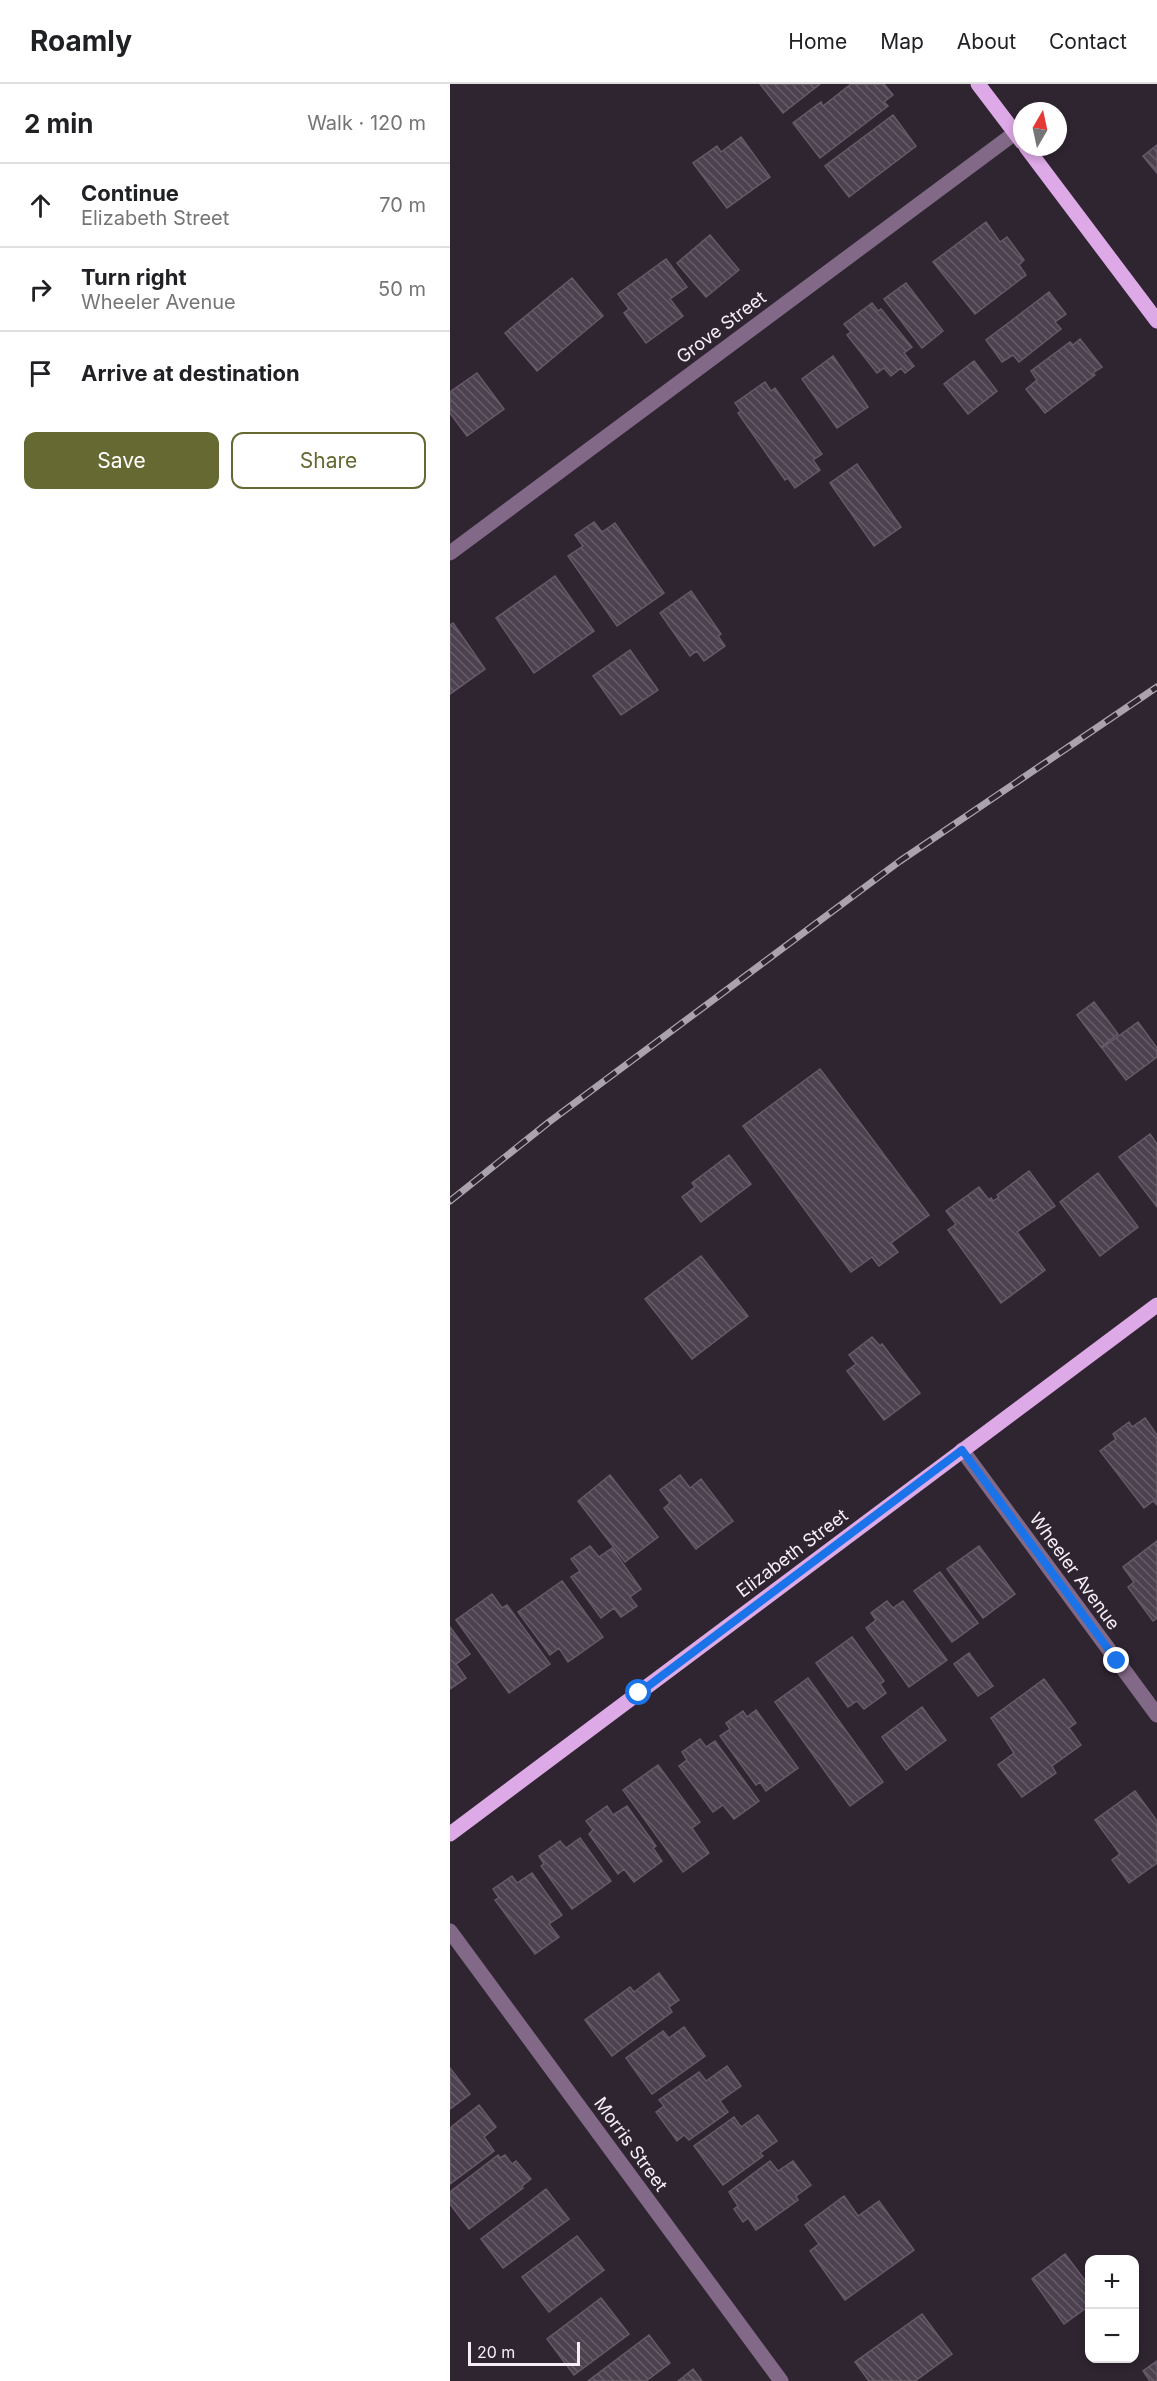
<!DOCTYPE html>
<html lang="en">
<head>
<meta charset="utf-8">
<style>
	body { margin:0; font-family:Inter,sans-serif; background:#f2f2f2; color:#202124 }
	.controls { position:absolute; right:18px; bottom:18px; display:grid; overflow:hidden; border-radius:12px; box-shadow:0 3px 9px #0003 }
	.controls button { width:54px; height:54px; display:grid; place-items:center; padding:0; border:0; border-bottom:2px solid #e0e0e0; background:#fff; color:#202124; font:30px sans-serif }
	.compass { position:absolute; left:563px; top:18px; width:54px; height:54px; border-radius:50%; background:#fff; box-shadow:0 3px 9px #0003; rotate:9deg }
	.scale { position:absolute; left:18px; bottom:15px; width:112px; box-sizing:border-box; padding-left:6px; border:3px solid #f5eef6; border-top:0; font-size:16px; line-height:21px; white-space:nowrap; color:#f5eef6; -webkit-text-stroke:4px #2f2531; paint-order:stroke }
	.stop { position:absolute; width:18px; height:18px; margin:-14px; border:4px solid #1a73e8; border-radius:50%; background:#fff }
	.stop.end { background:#1a73e8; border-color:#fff; box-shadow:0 2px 6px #0008 }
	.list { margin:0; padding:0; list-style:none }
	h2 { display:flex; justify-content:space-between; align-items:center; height:78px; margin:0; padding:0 24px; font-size:26px }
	h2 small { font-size:20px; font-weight:400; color:#757577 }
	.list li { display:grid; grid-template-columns:39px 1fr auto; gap:18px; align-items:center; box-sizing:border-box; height:84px; padding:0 24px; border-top:2px solid #e0e0e0 }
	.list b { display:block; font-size:22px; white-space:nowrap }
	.list p { margin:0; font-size:20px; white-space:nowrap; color:#757577 }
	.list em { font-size:20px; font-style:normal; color:#757577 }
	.actions { display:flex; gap:12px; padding:18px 24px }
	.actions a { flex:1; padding:14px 0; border:2px solid #666932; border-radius:12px; text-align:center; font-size:21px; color:#666932 }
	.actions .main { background:#666932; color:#fff }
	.icon { flex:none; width:33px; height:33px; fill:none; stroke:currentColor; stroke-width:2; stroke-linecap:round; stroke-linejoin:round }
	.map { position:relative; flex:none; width:707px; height:2297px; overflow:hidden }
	header { display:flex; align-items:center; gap:36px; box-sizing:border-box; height:84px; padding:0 30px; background:#fff; border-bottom:2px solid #e0e0e0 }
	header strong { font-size:28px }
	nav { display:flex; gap:33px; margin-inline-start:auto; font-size:21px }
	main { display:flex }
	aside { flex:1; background:#fff }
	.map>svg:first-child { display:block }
</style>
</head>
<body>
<header>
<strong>Roamly</strong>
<nav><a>Home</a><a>Map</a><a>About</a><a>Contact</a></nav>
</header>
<main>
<aside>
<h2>2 min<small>Walk · 120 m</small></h2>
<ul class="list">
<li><svg class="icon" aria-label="ahead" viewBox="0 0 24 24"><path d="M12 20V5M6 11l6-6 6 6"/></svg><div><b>Continue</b><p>Elizabeth Street</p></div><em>70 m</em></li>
<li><svg class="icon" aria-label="right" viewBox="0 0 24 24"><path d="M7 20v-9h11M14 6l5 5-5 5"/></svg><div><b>Turn right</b><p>Wheeler Avenue</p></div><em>50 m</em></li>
<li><svg class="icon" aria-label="arrive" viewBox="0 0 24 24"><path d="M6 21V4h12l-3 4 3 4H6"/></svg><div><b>Arrive at destination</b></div></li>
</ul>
<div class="actions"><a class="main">Save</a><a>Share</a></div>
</aside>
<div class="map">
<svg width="707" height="2297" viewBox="0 0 707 2297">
	<defs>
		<pattern id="building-back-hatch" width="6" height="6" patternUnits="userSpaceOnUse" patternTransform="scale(1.5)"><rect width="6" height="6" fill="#4c414e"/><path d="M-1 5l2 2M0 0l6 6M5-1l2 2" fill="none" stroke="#665d68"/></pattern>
	</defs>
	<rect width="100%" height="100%" fill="#2f2531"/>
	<path fill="url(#building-back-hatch)" stroke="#655a67" stroke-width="1.5" d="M310,0H370L333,29Z
		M401,0H434L443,11L434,18L438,22L370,74L343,39L371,18L373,22Z
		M443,31L466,62L399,113L375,82Z
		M291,53L320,93L277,124L243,79L267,62L271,68Z
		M707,61V89L693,72Z
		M536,138L550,158L557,153L574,176L569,181L576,191L525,230L483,178Z
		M260,151L289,186L256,213L227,179Z
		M216,175L237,203L220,215L233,232L196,259L174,229L179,225L168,210Z
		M122,194L153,232L87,287L55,249Z
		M456,199L493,247L472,264L434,215Z
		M599,208L616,230L605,238L611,245L569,278L563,271L552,278L536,256Z
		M422,219L428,227L431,225L462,263L454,269L464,282L455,289L451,284L441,292L434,284L427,289L397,251L401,248L394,240Z
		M630,255L652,283L643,289L645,291L595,329L576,305L587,296L581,287L620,258L623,261Z
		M383,272L418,323L387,344L352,295Z
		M524,277L547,307L518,330L494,300Z
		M27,289L54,325L17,352L0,329V308Z
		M315,298L321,307L325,304L372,370L363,376L370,386L345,404L338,394L335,396L288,329L291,327L285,319Z
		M407,380L451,443L424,462L380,399Z
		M144,438L152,448L165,439L214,509L167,542L118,472L133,462L125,451Z
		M105,492L144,547L84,589L46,534Z
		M241,507L271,550L268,552L275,562L254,577L247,567L240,572L210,529Z
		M3,539L35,585L0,610V541Z
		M180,566L208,606L171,631L143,592Z
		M644,918L668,950L651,963L627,931Z
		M688,938L707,964V973L676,996L652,964Z
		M370,985L479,1131L441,1159L448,1168L429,1182L422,1173L401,1188L293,1042Z
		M700,1050L707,1060V1123L669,1073Z
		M279,1071L301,1100L251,1138L232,1113L245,1103L242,1099Z
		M579,1087L605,1122L567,1148L595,1186L551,1219L498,1146L506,1140L496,1127L529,1103L539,1116L541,1114L543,1117L549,1113L547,1111Z
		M648,1089L688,1143L650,1172L610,1118Z
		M251,1172L298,1232L242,1275L195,1215Z
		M422,1253L430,1262L432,1260L470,1309L434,1336L397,1287L406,1280L399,1271Z
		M695,1334L707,1351V1421L703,1417L694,1424L650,1367L666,1355L663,1350L679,1338L682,1343Z
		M160,1391L208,1453L175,1478L128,1417Z
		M230,1391L240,1404L251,1395L283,1437L246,1465L214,1424L220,1419L210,1406Z
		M707,1457V1534L703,1537L678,1503L684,1498L673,1483Z
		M140,1462L149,1473L162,1464L191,1505L180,1513L187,1522L171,1533L164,1524L151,1534L121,1493L130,1487L121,1475Z
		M529,1462L565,1510L533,1534L497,1485Z
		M490,1488L528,1539L502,1558L464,1507Z
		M112,1497L153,1553L118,1578L109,1564L100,1571L68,1528Z
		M42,1510L52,1524L57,1521L100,1580L59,1609L6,1536Z
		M437,1517L443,1524L453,1517L497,1576L459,1603L416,1544L426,1536L421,1529Z
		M0,1543L20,1570L6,1580L16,1594L0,1605Z
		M402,1553L434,1597L430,1600L436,1609L414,1625L407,1617L398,1623L366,1579Z
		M519,1569L543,1602L528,1612L504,1580Z
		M358,1594L433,1698L400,1722L325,1618Z
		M594,1595L626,1639L619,1644L631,1661L602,1682L606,1689L572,1713L548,1681L564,1669L541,1634Z
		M472,1623L496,1656L456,1686L432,1653Z
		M306,1626L348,1684L316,1707L310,1698L306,1701L270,1652L280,1645L276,1639L293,1627L297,1633Z
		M250,1655L256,1663L265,1657L309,1717L284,1735L273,1721L263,1728L229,1682L237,1676L232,1668Z
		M208,1681L250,1738L242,1744L259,1769L233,1788L173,1706Z
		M685,1707L707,1737V1779L679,1799L662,1776L670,1770L645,1736Z
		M157,1722L163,1731L177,1722L206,1762L203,1764L212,1777L184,1798L174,1785L168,1790L139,1750L143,1746L136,1737Z
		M130,1754L161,1797L122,1825L91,1782L94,1780L89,1772L110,1757L116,1764Z
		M82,1789L112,1831L99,1840L109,1853L85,1870L45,1816L49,1814L43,1805L62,1792L67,1799Z
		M209,1889L229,1916L219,1923L222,1928L162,1972L135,1936L180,1903L184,1908Z
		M234,1943L255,1972L202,2010L176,1974L213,1947L219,1954Z
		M277,1982L291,2002L270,2017L278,2028L239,2056L234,2051L227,2057L206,2028L214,2022L209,2016L249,1988L256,1997Z
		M0,1984L20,2010L0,2025Z
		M29,2021L46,2043L34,2053L44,2067L0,2100V2044Z
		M308,2031L327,2057L310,2069L313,2072L273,2101L244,2062L284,2033L291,2043Z
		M48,2071L50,2074L55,2071L62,2080L66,2077L81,2095L72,2102L73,2104L19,2145L0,2120V2108Z
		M320,2077L328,2087L343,2077L361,2101L346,2112L348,2116L306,2146L298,2134L293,2138L284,2125L288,2122L279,2108Z
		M96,2105L119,2135L53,2184L31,2155Z
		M394,2112L408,2132L429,2117L464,2166L395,2216L360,2167L369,2160L355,2141Z
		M127,2152L154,2186L99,2228L72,2193Z
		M615,2170L640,2203V2221L614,2240L582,2195Z
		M151,2214L179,2250L124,2291L97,2255Z
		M472,2230L502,2270L465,2297H419L405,2278Z
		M199,2251L220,2279L196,2297H138Z
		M707,2277V2297H700L693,2287Z
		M243,2285L252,2297H228L232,2294Z"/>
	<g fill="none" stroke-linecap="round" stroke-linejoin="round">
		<path stroke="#836988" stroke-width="15" d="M0,469L565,49
			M512,1366L707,1631
			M0,1847L331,2297"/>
		<path stroke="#dea9e7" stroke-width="15" d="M528,0L572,58
			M576,63L707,237
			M0,1750L707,1221"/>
		<defs>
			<path id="rail" d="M0,1117L99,1038L450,777L707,603"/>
		</defs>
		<use href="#rail" stroke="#aaa2ac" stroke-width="7"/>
		<use href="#rail" stroke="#2f2531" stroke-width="4.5" stroke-dasharray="14" stroke-linecap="butt"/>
	</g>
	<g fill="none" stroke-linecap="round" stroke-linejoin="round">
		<path stroke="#1a73e8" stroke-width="8" d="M189,1609L512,1366L667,1577"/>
	</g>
	<g text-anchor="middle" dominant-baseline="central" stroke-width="4.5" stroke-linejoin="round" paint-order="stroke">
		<g font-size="18" fill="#f5eef6" stroke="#2f2531">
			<text transform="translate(271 243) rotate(-37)">Grove Street</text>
			<text transform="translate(342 1469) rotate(-37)">Elizabeth Street</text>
			<text transform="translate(625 1487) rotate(54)">Wheeler Avenue</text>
			<text transform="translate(181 2060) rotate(54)">Morris Street</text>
		</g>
	</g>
</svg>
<div class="controls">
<button>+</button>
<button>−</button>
</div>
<svg class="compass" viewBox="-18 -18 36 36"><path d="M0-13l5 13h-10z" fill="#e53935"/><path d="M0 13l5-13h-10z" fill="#757577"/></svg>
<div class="scale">20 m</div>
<div class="stop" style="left:189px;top:1609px"></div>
<div class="stop end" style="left:667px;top:1577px"></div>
</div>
</main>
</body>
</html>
